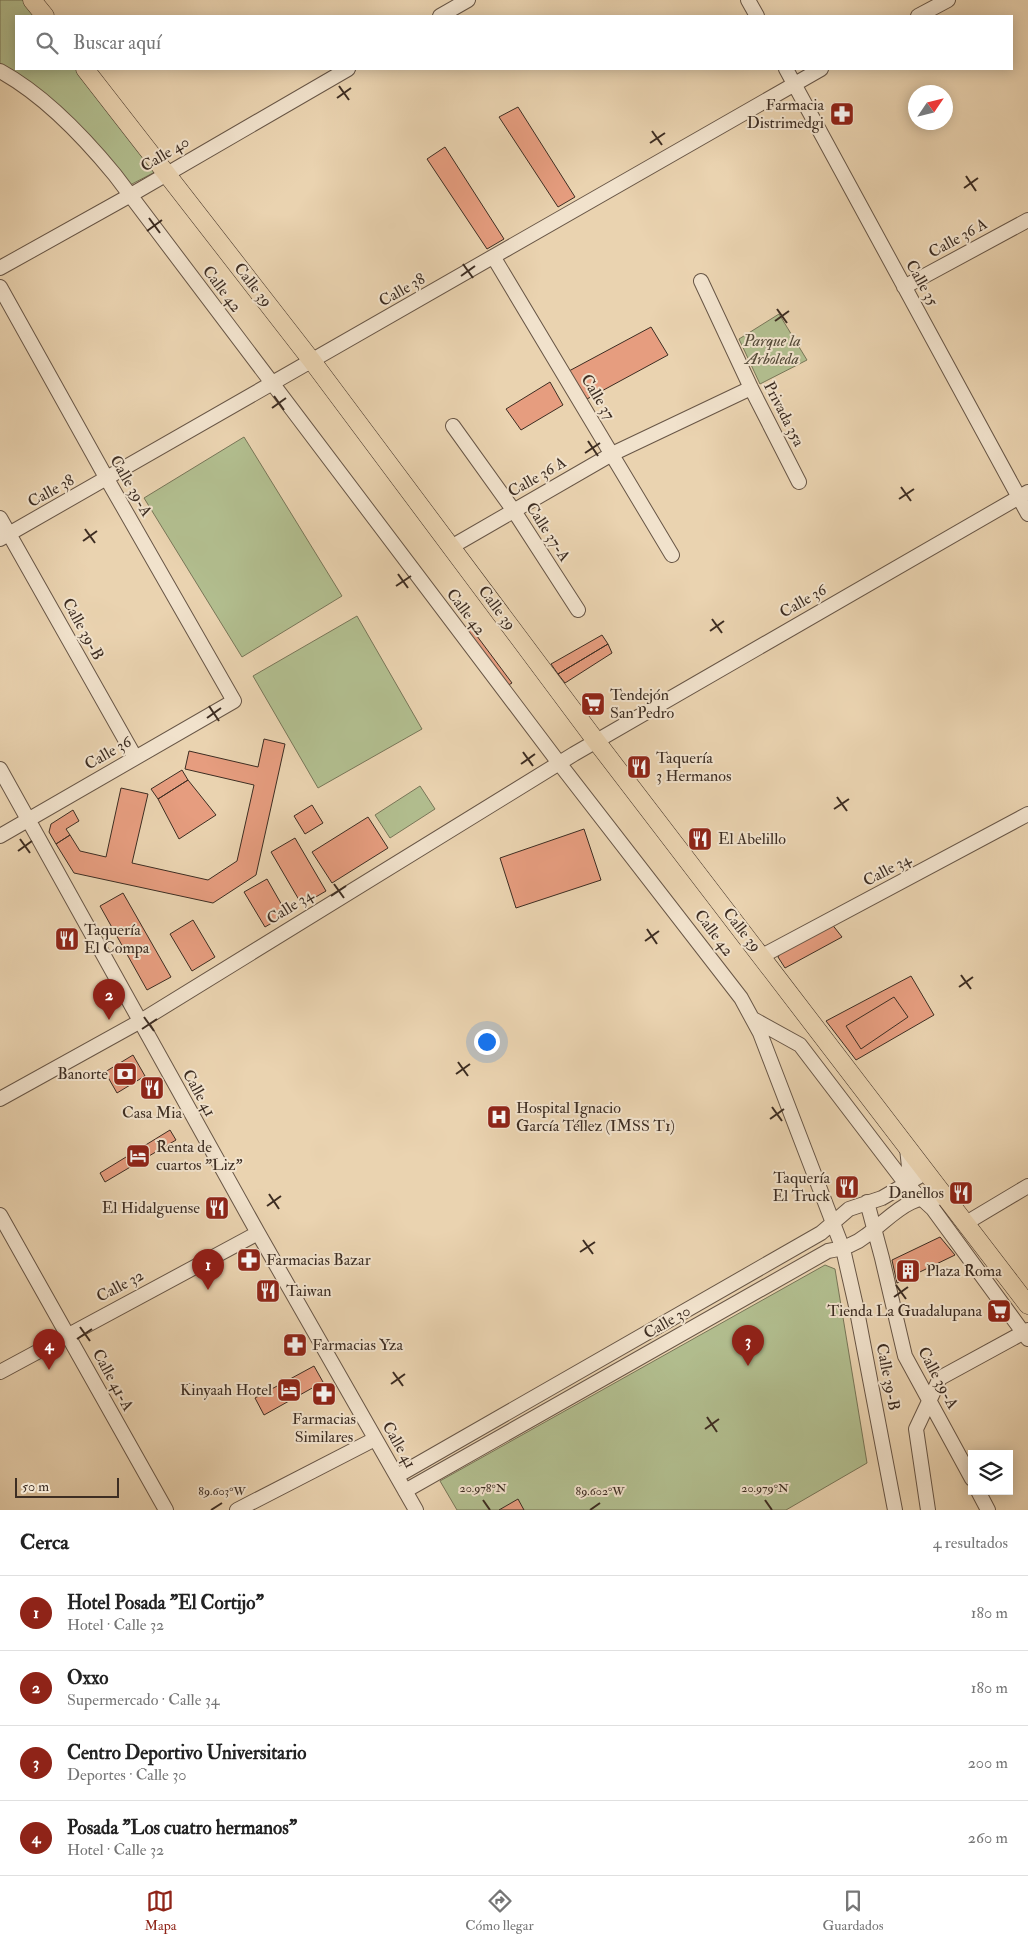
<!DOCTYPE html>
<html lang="es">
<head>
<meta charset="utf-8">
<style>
	body { margin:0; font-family:"IM FELL Double Pica",serif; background:#f2f2f2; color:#222 }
	.controls { position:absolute; right:15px; bottom:15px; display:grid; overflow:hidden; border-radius:0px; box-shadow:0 2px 12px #0003 }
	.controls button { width:45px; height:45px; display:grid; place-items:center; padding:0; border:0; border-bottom:1px solid #e0e0e0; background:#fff; color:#222; font:25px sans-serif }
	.compass { position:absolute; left:908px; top:85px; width:45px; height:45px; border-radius:50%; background:#fff; box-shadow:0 2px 12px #0003; rotate:55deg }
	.scale { position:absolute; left:15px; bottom:12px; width:104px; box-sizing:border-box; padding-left:5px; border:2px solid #3d2d22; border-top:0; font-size:14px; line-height:18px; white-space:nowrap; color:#3d2d22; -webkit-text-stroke:4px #f1e2cc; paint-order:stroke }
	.you { position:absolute; left:486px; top:1041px; width:18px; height:18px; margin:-12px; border:4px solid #fff; border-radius:50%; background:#1a73e8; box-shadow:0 0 0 8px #1a73e833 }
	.badge { display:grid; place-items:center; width:32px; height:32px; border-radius:50%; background:#8f2418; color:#fff; font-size:16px; font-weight:700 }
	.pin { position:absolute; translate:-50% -41px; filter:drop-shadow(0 1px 2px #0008) }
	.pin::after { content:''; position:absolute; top:26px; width:18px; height:15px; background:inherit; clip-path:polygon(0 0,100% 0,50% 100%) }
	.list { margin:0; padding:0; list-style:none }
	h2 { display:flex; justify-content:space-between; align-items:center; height:65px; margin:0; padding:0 20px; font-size:21px }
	h2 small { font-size:16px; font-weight:400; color:#767676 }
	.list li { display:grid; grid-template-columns:32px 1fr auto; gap:15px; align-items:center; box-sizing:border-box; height:75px; padding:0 20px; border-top:1px solid #e0e0e0 }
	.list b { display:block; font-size:19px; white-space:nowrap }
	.list p { margin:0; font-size:16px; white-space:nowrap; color:#767676 }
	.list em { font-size:16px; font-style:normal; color:#767676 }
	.icon { flex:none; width:28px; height:28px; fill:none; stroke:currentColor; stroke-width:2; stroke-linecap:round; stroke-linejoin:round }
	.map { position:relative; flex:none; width:1028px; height:1510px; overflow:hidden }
	.search { position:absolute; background:#fff; box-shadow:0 2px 12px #0003; left:15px; right:15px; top:15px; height:55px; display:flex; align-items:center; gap:12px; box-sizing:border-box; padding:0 18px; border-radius:0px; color:#767676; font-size:19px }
	.sheet { height:365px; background:#fff }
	nav { display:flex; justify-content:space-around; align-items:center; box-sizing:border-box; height:70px; border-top:1px solid #e0e0e0; background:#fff; font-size:14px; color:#767676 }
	nav a { display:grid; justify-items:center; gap:2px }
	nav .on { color:#8f2418 }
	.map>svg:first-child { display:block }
</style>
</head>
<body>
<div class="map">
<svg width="1028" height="1510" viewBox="0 0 1028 1510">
	<rect width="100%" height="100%" fill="#ead3b0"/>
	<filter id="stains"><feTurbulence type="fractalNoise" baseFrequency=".004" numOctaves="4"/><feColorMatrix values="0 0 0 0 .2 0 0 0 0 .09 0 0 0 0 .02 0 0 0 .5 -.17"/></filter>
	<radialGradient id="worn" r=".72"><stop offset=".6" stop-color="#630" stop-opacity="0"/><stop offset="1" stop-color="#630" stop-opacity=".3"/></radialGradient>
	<path fill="#b2be8f" stroke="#787658" d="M0,0H25L38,16H16V69H77L155,172L130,185L0,65Z
		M779,314L807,360L760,384L739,339Z
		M244,437L342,596L242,657L144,498Z
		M357,616L422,729L318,788L253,676Z
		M420,786L435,809L390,838L375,815Z
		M825,1265L835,1269L867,1463L786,1510H457L440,1481Z"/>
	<path fill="#e69d7f" stroke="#3d2d22" d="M518,107L575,197L558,207L499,117Z
		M445,147L504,239L487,249L427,159Z
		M651,327L668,355L587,399L569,371Z
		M550,382L563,405L521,430L506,409Z
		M471,628L512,683L505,687L464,633Z
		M602,635L608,644L558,674L551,664Z
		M608,644L612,653L565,683L558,674Z
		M264,739L285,744L256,875L213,903L74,873L56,844L70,835L80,851L106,857L121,788L148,794L132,863L208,880L237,861L254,785L185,769L189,751L258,767Z
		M182,770L188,780L158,799L151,789Z
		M188,780L216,815L179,839L158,799Z
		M312,805L323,823L305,834L294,816Z
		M73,810L79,821L66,829L70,835L56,844L49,832L51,824Z
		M368,817L388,848L332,883L312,852Z
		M584,829L601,880L516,908L500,858Z
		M295,838L326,891L302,905L271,852Z
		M267,879L287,914L265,927L244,892Z
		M123,893L171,977L147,990L100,906Z
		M193,920L215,957L192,971L170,934Z
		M831,923L842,937L785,968L778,957L781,951Z
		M911,976L934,1015L856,1060L826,1021Z
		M894,997L908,1017L861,1049L846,1026Z
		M133,1055L145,1076L117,1093L105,1072Z
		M170,1130L176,1140L105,1182L100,1173Z
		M940,1237L955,1255L897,1283L892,1260Z
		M314,1366L323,1382L264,1415L255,1398Z
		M518,1499L524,1510H499Z"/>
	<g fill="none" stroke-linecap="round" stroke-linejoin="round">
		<defs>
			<path id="minor" d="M748,0L757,16
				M440,16L468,0
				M918,16L948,0
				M786,69L1028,514
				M0,71C44,95 83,136 115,175L559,763L741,998L760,1033L843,1249L856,1306L895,1510
				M494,258L672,555
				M0,268L129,196L348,69
				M701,281L751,388L799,482
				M0,287L107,479L234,701L0,836
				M904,287L1028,220
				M453,426L514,511L578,610
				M0,518L135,757
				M0,539L821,69
				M451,547L612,454L751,388
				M0,769L258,1233L416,1510
				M762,956L1028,814
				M753,1019L800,1045L906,1184L933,1209L1028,1339
				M0,1099L139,1022L574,754L1028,492
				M906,1184L909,1167L907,1148
				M867,1202L882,1258L905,1356L972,1479
				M0,1215L166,1510
				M966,1223L1028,1186
				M0,1372L258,1233
				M397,1476L821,1233L849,1209L882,1198L925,1173
				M405,1491L828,1251C842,1249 856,1244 867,1235C894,1215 910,1191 947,1199
				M978,1491L988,1510
				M237,1510L375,1439
				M928,1510L916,1429L940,1378L1028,1330"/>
			<path id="major" d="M32,0L45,16
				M85,69L312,361L596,741L1028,1305"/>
		</defs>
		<use href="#minor" stroke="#685646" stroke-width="16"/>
		<use href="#major" stroke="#3d2d22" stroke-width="19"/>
		<use href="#minor" stroke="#f1e2cc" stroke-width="14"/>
		<use href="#major" stroke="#ead3b0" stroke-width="18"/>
	</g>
	<path fill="none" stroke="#3d2d22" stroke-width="2" d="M339,86L349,100M337,98L351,88M652,131L662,145M650,143L665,133M966,176L976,191M964,188L978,178M149,218L160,233M147,231L162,220M463,264L473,278M461,276L475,266M777,309L787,323M775,321L789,311M274,396L284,410M272,408L286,398M588,441L598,456M585,453L600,443M901,487L911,501M899,499L914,489M85,529L95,543M83,541L97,531M398,574L408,588M396,586L411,576M712,619L722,633M710,631L724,621M209,706L219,721M207,718L221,708M523,752L533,766M521,764L535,754M837,797L847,811M834,809L849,799M20,839L30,853M18,851L32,841M334,884L344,898M331,896L346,886M647,929L657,944M645,941L659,931M961,975L971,989M959,987L973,977M144,1017L154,1031M142,1029L157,1019M458,1062L468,1076M456,1074L470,1064M772,1107L782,1121M770,1119L784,1109M269,1194L279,1209M267,1206L281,1196M583,1240L593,1254M580,1252L595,1242M896,1285L906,1299M894,1297L908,1287M80,1327L90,1341M77,1339L92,1329M393,1372L403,1386M391,1384L405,1374M707,1417L717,1432M705,1429L719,1419M483,1500L490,1510M765,1500L772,1510M211,1510L222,1503M590,1510L600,1503"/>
	<defs>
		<symbol id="pharmacy-square" viewBox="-11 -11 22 22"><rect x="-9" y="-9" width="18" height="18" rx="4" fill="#8f2418" stroke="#f1e2cc"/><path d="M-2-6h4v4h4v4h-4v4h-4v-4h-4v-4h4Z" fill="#fff"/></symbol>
		<symbol id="supermarket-square" viewBox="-11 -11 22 22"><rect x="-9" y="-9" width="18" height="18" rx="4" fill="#8f2418" stroke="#f1e2cc"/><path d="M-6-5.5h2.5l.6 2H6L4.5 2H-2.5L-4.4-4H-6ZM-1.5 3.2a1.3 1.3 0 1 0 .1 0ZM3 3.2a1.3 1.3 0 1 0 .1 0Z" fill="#fff"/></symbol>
		<symbol id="restaurant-square" viewBox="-11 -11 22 22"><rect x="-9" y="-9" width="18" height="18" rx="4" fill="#8f2418" stroke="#f1e2cc"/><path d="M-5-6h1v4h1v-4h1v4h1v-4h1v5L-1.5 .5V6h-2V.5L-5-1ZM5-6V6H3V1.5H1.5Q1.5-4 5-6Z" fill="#fff"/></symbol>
		<symbol id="bank-square" viewBox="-11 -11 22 22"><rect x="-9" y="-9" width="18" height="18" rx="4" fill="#8f2418" stroke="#f1e2cc"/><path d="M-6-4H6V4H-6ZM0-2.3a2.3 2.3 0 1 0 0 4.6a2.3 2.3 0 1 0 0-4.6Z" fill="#fff"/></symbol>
		<symbol id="hospital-square" viewBox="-11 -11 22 22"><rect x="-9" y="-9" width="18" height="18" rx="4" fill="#8f2418" stroke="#f1e2cc"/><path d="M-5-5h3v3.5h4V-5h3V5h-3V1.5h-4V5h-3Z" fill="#fff"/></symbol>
		<symbol id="hotel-square" viewBox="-11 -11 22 22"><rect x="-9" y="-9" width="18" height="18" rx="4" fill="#8f2418" stroke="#f1e2cc"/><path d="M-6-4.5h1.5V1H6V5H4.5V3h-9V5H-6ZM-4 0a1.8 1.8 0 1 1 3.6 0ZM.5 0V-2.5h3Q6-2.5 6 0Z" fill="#fff"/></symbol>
		<symbol id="building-square" viewBox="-11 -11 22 22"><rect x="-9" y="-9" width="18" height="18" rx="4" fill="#8f2418" stroke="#f1e2cc"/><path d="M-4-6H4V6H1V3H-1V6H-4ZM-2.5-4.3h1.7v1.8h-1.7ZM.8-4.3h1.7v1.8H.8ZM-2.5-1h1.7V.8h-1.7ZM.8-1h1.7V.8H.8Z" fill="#fff"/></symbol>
	</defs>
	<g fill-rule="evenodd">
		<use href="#pharmacy-square" x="828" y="100" width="28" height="28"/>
		<use href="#supermarket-square" x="579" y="690" width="28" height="28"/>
		<use href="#restaurant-square" x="625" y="753" width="28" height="28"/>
		<use href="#restaurant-square" x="686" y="825" width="28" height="28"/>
		<use href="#restaurant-square" x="53" y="925" width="28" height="28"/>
		<use href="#bank-square" x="111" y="1060" width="28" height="28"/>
		<use href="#restaurant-square" x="138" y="1074" width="28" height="28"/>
		<use href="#hospital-square" x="485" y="1103" width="28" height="28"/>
		<use href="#hotel-square" x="124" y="1142" width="28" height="28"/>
		<use href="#restaurant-square" x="833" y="1173" width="28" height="28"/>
		<use href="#restaurant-square" x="947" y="1179" width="28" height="28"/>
		<use href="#restaurant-square" x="203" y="1194" width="28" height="28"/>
		<use href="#pharmacy-square" x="235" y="1246" width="28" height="28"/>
		<use href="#building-square" x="894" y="1257" width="28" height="28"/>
		<use href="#restaurant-square" x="254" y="1277" width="28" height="28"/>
		<use href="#supermarket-square" x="985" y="1297" width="28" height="28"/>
		<use href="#pharmacy-square" x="281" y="1331" width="28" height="28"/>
		<use href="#hotel-square" x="275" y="1376" width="28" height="28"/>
		<use href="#pharmacy-square" x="310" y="1380" width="28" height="28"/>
	</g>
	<g text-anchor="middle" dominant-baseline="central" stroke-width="4" stroke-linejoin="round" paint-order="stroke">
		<g font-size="16" fill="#3d2d22" stroke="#f1e2cc" text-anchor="start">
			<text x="824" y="105" text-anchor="end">Farmacia<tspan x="824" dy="18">Distrimedgi</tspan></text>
			<text x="610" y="695">Tendejón<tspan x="610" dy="18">San Pedro</tspan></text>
			<text x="656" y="758">Taquería<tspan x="656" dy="18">3 Hermanos</tspan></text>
			<text x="718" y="839">El Abelillo</text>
			<text x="84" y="930">Taquería<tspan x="84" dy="18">El Compa</tspan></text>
			<text x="108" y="1074" text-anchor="end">Banorte</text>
			<text x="516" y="1108">Hospital Ignacio<tspan x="516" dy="18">García Téllez (IMSS T1)</tspan></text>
			<text x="152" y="1113" text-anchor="middle">Casa Mia</text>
			<text x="156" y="1147">Renta de<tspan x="156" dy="18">cuartos "Liz"</tspan></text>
			<text x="830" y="1178" text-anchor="end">Taquería<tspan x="830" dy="18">El Truck</tspan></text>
			<text x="944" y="1193" text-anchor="end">Danellos</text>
			<text x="200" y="1208" text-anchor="end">El Hidalguense</text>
			<text x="266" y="1260">Farmacias Bazar</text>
			<text x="926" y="1271">Plaza Roma</text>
			<text x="286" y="1291">Taiwan</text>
			<text x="982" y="1311" text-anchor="end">Tienda La Guadalupana</text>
			<text x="312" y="1345">Farmacias Yza</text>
			<text x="272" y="1390" text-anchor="end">Kinyaah Hotel</text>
			<text x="324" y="1419" text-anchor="middle">Farmacias<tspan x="324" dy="18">Similares</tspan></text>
		</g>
		<g font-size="16" fill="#3d2d22" stroke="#f1e2cc">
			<text transform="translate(165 154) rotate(-31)">Calle 40</text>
			<text transform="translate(958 238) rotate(-29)">Calle 36 A</text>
			<text transform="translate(922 283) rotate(61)">Calle 35</text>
			<text transform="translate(253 285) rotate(52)">Calle 39</text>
			<text transform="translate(222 289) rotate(53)">Calle 42</text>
			<text transform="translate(402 290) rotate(-30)">Calle 38</text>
			<text transform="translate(598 397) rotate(59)">Calle 37</text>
			<text transform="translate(784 414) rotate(63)">Privada 35a</text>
			<text transform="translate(537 477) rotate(-30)">Calle 36 A</text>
			<text transform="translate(131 486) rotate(60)">Calle 39-A</text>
			<text transform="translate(51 491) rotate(-29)">Calle 38</text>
			<text transform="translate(548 532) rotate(57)">Calle 37-A</text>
			<text transform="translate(803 601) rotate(-30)">Calle 36</text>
			<text transform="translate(497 608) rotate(53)">Calle 39</text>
			<text transform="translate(466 612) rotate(53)">Calle 42</text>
			<text transform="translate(83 629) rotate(61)">Calle 39-B</text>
			<text transform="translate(108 753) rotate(-30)">Calle 36</text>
			<text transform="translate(887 870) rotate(-28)">Calle 34</text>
			<text transform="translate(290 907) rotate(-32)">Calle 34</text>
			<text transform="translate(742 930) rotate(52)">Calle 39</text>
			<text transform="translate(714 933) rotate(53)">Calle 42</text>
			<text transform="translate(199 1093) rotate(61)">Calle 41</text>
			<text transform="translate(120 1286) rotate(-28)">Calle 32</text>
			<text transform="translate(667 1322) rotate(-30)">Calle 30</text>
			<text transform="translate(888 1377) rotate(79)">Calle 39-B</text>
			<text transform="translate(938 1378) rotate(62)">Calle 39-A</text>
			<text transform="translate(113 1380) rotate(61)">Calle 41-A</text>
			<text transform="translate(399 1445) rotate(60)">Calle 41</text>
		</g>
		<g font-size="16" font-style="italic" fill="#544a38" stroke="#f1e2cc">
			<text x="772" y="341">Parque la<tspan x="772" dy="18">Arboleda</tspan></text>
		</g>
	</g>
	<g font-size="12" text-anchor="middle" fill="#3d2d22" stroke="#f1e2cc" stroke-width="4" stroke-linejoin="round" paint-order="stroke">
		<text x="483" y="1492">20.978°N</text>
		<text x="765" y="1492">20.979°N</text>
		<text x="222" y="1495">89.603°W</text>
		<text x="600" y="1495">89.602°W</text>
	</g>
	<rect width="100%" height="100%" filter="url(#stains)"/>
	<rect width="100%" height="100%" fill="url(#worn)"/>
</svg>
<div class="controls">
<button><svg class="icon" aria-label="layers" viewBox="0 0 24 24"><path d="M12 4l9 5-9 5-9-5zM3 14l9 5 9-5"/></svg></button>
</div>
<svg class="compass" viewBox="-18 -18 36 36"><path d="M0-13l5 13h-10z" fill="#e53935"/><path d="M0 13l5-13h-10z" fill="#767676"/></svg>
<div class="scale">50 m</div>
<div class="you"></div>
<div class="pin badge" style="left:208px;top:1290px">1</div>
<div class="pin badge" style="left:109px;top:1020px">2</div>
<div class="pin badge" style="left:748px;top:1366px">3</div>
<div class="pin badge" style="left:49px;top:1370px">4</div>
<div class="search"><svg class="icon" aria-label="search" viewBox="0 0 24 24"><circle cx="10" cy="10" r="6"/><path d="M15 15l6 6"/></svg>Buscar aquí</div>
</div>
<section class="sheet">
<h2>Cerca<small>4 resultados</small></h2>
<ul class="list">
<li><span class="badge">1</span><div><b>Hotel Posada &quot;El Cortijo&quot;</b><p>Hotel · Calle 32</p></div><em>180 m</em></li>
<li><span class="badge">2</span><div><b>Oxxo</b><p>Supermercado · Calle 34</p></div><em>180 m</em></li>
<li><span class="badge">3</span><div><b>Centro Deportivo Universitario</b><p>Deportes · Calle 30</p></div><em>200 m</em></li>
<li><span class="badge">4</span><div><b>Posada &quot;Los cuatro hermanos&quot;</b><p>Hotel · Calle 32</p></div><em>260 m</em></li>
</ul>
</section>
<nav>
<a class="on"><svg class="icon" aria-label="map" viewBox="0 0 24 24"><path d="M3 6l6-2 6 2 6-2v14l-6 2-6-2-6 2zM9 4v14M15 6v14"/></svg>Mapa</a>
<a><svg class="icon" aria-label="directions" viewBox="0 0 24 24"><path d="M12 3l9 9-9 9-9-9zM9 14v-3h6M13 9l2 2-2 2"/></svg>Cómo llegar</a>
<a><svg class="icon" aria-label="saved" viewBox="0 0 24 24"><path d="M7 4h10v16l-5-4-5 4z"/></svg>Guardados</a>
</nav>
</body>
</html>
